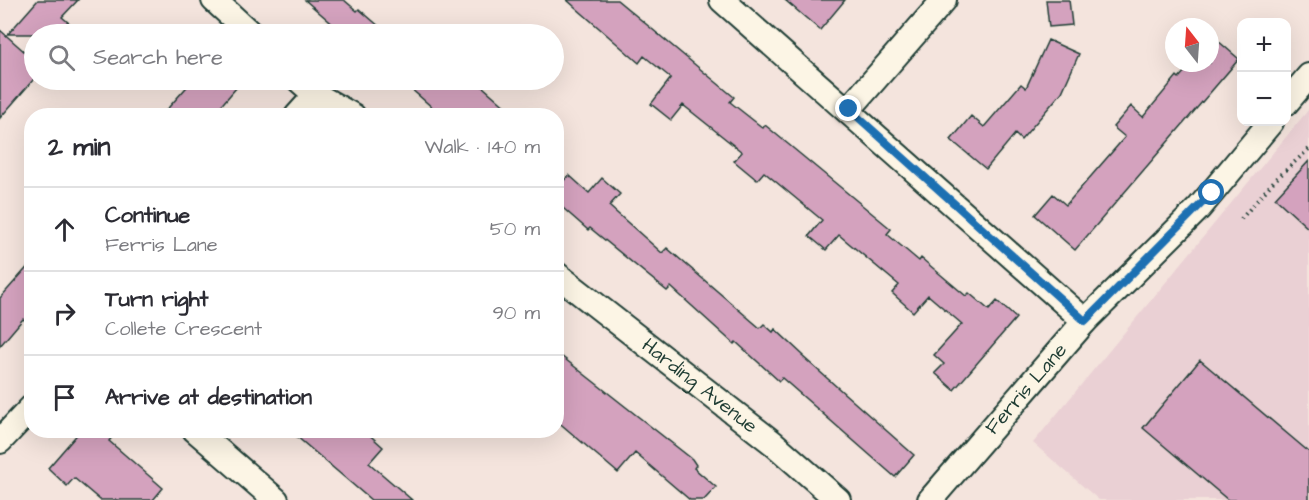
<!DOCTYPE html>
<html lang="en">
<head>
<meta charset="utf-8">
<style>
	body { margin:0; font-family:"Architects Daughter",sans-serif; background:#f7f7f7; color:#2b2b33 }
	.controls { position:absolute; right:18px; top:18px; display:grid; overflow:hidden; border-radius:12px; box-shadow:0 6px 24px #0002 }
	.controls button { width:54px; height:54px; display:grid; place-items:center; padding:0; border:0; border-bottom:2px solid #e1e1e2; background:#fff; color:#2b2b33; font:30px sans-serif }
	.compass { position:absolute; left:1165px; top:18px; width:54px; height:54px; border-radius:50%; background:#fff; box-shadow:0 6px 24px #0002; rotate:343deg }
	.stop { position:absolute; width:18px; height:18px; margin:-14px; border:4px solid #1f6fb2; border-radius:50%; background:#fff }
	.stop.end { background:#1f6fb2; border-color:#fff; box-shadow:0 2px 6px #0008 }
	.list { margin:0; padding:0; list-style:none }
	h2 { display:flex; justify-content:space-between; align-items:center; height:78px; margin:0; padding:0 24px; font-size:26px }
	h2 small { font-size:20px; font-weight:400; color:#7c7c81 }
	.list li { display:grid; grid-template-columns:39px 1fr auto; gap:18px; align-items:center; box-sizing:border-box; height:84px; padding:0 24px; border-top:2px solid #e1e1e2 }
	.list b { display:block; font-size:22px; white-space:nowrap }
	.list p { margin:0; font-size:20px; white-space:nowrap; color:#7c7c81 }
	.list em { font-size:20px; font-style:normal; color:#7c7c81 }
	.icon { flex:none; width:33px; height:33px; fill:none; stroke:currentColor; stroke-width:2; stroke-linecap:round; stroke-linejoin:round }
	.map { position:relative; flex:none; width:1309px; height:500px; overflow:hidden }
	.search { position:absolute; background:#fff; box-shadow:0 6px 24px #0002; left:24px; top:24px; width:540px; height:66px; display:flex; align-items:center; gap:15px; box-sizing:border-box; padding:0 21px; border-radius:33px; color:#7c7c81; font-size:22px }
	.panel { position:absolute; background:#fff; box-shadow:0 6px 24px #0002; left:24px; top:108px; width:540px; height:330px; border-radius:24px }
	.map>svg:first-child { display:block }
</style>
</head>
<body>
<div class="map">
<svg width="1309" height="500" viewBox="0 0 1309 500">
	<rect width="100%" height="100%" fill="#f4e4dd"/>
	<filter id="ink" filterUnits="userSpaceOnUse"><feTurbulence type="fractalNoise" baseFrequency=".0167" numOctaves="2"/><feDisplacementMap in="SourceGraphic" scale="12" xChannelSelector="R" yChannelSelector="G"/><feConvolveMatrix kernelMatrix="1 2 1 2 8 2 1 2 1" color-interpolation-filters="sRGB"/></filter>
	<g filter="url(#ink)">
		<path fill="#ead0d4" d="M1309,109V500H1099L1033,443Z"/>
		<path fill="#d4a2be" stroke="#1f3d34" stroke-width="1.5" d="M38,0H78L62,17L82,34H8Z
			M305,0H344L357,11L359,9L388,34H344Z
			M567,0H617L734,97L730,102L763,128L765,125L891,229L887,234L919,261L921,258L966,296L969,293L989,310L997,301L1016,318L954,390L935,373L944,364L934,355L962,324L928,295L913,312L892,293L899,285L839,235L826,250L809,236L822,220L764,172L757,180L734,161L742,152L683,105L671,120L651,104L671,78L644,56L639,63Z
			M785,0H845L820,30Z
			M1046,0H1069L1072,25L1049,27Z
			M0,30L34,60V79L0,118Z
			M1210,34L1239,59L1075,250L1035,215L1053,194L1066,205L1125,137L1113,127L1131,106L1143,117L1177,76L1179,78L1192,63H1210Z
			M1048,40L1079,54L1062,92L1021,140L1015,134L986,169L951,140L971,116L984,127L1021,84L1026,88Z
			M193,80H243L212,116H161Z
			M401,80H475L516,116H442Z
			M1309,161V229L1275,198Z
			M569,175L589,193L602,178L620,194L609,206L662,253L667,248L760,328L764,324L773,332L775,329L803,355L802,356L914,455L895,477L782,378L779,381L736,342L734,344L671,287L667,291L590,228L588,230L556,202V189Z
			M32,262V326L23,319L0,346V298Z
			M556,352L692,459L696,465L694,468L716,487L704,500H690L635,453L618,473L556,420Z
			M1200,360L1309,452V500H1228L1143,428Z
			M81,430H118L109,441L163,488L153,500H100L74,478L67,486L48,468Z
			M289,430H364L383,447L369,463L412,500H371Z"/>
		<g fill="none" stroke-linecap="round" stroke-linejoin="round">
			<defs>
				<g id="street">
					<path d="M214,0L251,34"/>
					<path d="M722,0L1085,321"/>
					<path d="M299,80L316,95L353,116"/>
					<path d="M1286,103L1309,76"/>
					<path d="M849,109L944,0"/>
					<path d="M297,116L316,95"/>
					<path id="s1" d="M556,274L773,443L838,500"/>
					<path d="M195,430L276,500"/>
					<path d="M0,441L32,407"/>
					<path id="s2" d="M930,500L1085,321L1199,208L1271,122"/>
				</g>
			</defs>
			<use href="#street" stroke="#1f3d34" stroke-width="28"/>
			<path stroke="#1f3d34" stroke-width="4" stroke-dasharray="1.5 4.5" stroke-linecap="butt" d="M1241,219L1274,181L1309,149"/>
			<use href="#street" stroke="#fcf5e5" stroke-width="24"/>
		</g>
	</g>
	<g fill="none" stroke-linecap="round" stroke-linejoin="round" filter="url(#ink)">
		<path stroke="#1f6fb2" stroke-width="8" d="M849,109L1085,321L1212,193"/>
	</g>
	<g text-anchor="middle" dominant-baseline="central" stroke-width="5" stroke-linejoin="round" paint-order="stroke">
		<g font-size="20" fill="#1f3d34" stroke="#fcf5e5">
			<text stroke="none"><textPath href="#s1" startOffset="182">Harding Avenue</textPath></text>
			<text stroke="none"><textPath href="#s2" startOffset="147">Ferris Lane</textPath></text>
		</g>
	</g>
</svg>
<div class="controls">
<button>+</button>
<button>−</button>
</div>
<svg class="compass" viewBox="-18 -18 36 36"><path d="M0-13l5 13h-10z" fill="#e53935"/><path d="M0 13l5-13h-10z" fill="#7c7c81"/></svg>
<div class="stop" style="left:1212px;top:193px"></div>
<div class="stop end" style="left:849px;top:109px"></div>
<div class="search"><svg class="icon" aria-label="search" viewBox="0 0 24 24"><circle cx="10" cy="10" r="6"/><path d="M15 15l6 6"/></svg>Search here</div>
<section class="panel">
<h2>2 min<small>Walk · 140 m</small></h2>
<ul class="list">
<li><svg class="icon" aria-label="ahead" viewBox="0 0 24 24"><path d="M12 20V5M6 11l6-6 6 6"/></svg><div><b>Continue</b><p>Ferris Lane</p></div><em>50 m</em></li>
<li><svg class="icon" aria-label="right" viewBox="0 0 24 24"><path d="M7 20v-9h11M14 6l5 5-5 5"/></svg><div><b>Turn right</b><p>Collete Crescent</p></div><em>90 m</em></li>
<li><svg class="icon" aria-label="arrive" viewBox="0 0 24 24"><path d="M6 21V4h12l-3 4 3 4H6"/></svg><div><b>Arrive at destination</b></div></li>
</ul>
</section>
</div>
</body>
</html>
